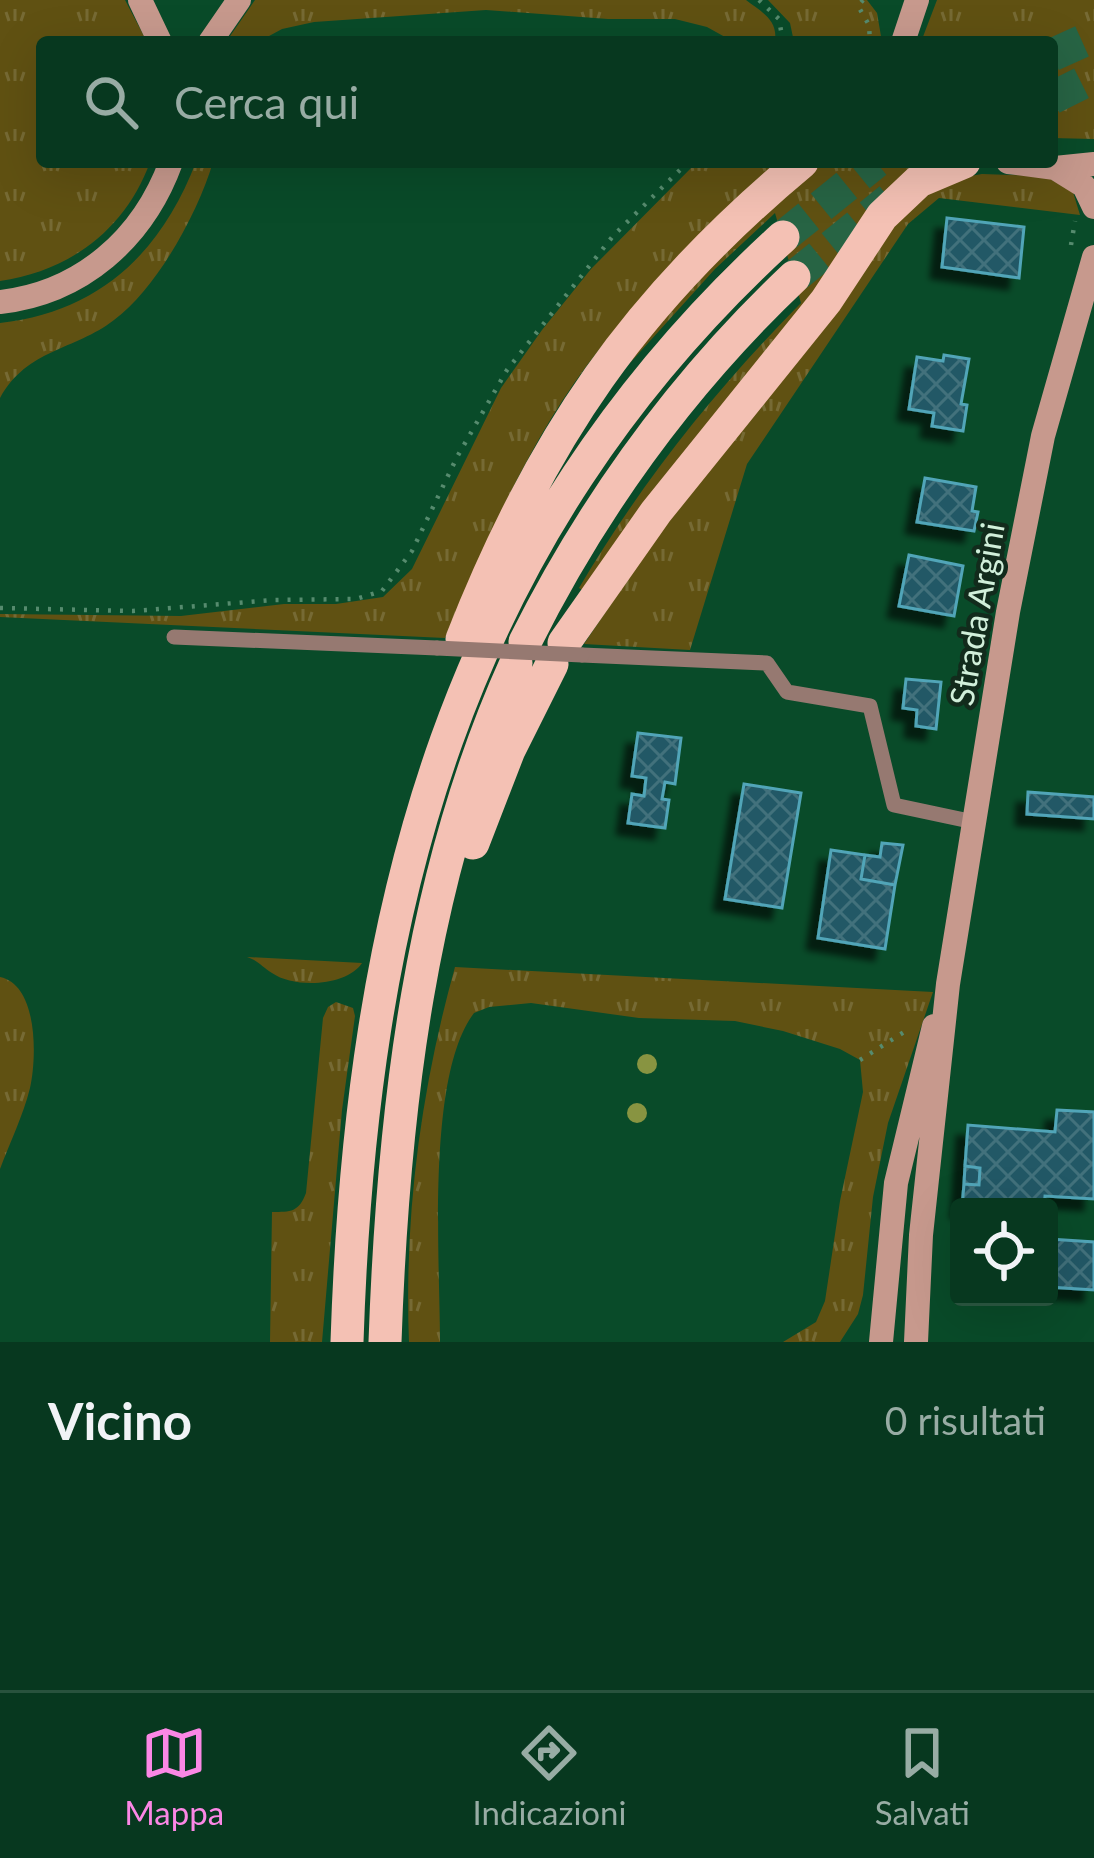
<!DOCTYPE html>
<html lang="it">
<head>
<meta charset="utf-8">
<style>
	body { margin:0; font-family:Lato,sans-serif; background:#103f28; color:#f1f3f6 }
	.controls { position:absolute; right:36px; bottom:36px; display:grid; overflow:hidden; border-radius:12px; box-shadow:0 12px 48px #0002 }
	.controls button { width:108px; height:108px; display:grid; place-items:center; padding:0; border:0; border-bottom:3px solid #28523d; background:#07381f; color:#f1f3f6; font:60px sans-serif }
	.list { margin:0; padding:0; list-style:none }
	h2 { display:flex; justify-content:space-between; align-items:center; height:156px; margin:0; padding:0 48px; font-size:51px }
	h2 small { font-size:39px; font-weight:400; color:#98aca4 }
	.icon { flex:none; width:66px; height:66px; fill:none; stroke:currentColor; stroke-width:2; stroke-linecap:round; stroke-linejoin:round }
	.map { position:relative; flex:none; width:1094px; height:1342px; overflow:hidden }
	.search { position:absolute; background:#07381f; box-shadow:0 12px 48px #0002; left:36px; right:36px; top:36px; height:132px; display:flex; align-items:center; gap:30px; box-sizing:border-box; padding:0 42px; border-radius:12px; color:#98aca4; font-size:45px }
	.sheet { height:348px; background:#07381f }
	nav { display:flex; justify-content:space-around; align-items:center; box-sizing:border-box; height:168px; border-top:3px solid #28523d; background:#07381f; font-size:33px; color:#98aca4 }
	nav a { display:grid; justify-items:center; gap:6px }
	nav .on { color:#fb87e5 }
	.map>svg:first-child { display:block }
</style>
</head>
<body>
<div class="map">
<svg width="1094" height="1342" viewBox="0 0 1094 1342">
	<defs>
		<pattern id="grass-tufts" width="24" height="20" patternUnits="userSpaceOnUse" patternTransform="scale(3)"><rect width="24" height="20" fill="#605112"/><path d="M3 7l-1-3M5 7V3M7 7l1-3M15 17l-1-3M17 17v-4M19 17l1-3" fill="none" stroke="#766a34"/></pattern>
		<pattern id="building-cross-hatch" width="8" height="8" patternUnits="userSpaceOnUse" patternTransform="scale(3)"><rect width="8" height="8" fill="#235966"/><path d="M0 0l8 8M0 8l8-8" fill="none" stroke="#42717b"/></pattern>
		<filter id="shadow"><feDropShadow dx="-11" dy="11" stdDeviation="3" flood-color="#0009"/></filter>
	</defs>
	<rect width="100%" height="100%" fill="#094b29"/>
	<path fill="url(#grass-tufts)" d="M0,0H125L147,42H42V162H150C126,229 70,271 0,281Z
		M255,0H746C763,13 778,20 775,42H734L707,27L675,19H608L486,10L314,22L282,29L258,42H226Z
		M768,0H867L877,13L882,42H794L790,23Z
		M937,0H1094V139L1052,138V42H921Z
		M196,162H213C198,213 157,288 114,320C74,351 28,348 0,398V323C99,312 161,253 196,162Z
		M697,162H781C719,222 655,280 601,347C532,433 488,537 445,638L0,617V614L181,616L284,604H336L383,597L412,569L501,388L542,330L591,269Z
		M823,162H923L830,273L584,591L579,588C641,483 715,390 801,303L775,213L715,269L630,363C676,291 757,217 823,162Z
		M982,174L1045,176L1073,192L1080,215L939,198L908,224L747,464L690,650L584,644L659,533L885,234C917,201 934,181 982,174Z
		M247,957L362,963C347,986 295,989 272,973C262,967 259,961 247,957Z
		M455,967L933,992L888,1123L873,1197L863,1295L858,1314L840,1342H783L816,1322L825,1301L840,1201L863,1092L860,1060L840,1049L783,1031L735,1021L639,1018L531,1003L489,1007L474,1013C426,1076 440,1261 440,1342H409C404,1215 421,1089 455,967Z
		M0,977C38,985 37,1057 30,1088C23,1116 10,1142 0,1169Z
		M336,1002L353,1008L355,1016L342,1110L322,1342H270L272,1212C291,1212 299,1212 306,1193L323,1018L328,1007Z"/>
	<path fill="url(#building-cross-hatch)" stroke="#51a5b8" stroke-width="3" filter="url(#shadow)" d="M947,218L1024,227L1019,278L942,267Z
		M944,355L969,359L961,404L967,405L963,431L932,426L934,413L909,409L917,357L943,361Z
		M925,478L976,487L972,511L978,512L974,531L917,522Z
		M909,555L963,566L954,616L899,606Z
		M906,679L941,682L936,729L916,726L917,710L903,708Z
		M638,733L681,738L675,784L665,782L662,799L669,800L665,828L628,823L632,794L644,796L646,778L632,776Z
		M744,784L801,793L782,908L725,899Z
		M1028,792L1094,797V819L1027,814Z
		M882,843L903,845L895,885L861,879L865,855L880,857Z
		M831,850L865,855L861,879L895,885L885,949L818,938Z
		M1057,1110L1094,1112V1199L1045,1196L1044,1207H962L964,1184L979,1185L980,1168L965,1166L968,1125L1055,1132Z
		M965,1166L980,1168L979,1185L964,1184Z
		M1049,1239L1094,1242V1290L1049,1287Z"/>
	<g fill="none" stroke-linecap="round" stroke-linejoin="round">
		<path stroke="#276444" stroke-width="33" stroke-dasharray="33 16" stroke-linecap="butt" d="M1052,55L1094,36
			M1052,98L1094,77
			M783,237L876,162
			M794,277L890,199"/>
		<path stroke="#568b6e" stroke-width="4.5" stroke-dasharray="3 9" stroke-linecap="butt" d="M759,0L779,19L783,42
			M863,0L858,6L869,25L870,42
			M1071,245L1075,221
			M0,608L133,611L274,600L356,599L382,591L412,551L457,457L507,370L613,236L688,162
			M860,1060L904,1032"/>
		<path stroke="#967971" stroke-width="15" d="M174,637L437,648
			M582,655L767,663L787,692L870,706L894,805L974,822"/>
		<path stroke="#c7998d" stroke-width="24" d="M140,0L160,42
			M210,42L239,0
			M903,42L917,0
			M1008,162L1055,168L1094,164
			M1055,168L1084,186L1094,207
			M0,302C81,293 143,239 171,162
			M881,1342L896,1183L934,1026
			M916,1342L921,1235L948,984L1008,612L1043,436L1094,257"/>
		<path stroke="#f4c1b4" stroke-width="33" d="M462,639C541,438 635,301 802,162
			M525,642C594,504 682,383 794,277
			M564,643L656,512L826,301L882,216L919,181L964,162
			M473,843L509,750L552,664
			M347,1342C361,910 453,538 783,237
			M385,1342C393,1112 420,875 516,663"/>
		<path stroke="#967971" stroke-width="15" d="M437,648L582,655"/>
	</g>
	<g fill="#889441">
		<circle cx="647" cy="1064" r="10"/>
		<circle cx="637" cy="1113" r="10"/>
	</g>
	<g text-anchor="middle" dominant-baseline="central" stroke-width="9" stroke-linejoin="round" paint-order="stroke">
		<g font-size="33" fill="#d1efda" stroke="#122b1c">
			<text transform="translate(976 614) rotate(-80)">Strada Argini</text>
		</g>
	</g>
</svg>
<div class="controls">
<button><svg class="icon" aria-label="locate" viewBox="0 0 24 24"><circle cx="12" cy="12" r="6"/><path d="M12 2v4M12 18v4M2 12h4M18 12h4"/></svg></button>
</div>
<div class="search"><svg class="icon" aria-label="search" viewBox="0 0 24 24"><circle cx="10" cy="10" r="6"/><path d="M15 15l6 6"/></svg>Cerca qui</div>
</div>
<section class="sheet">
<h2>Vicino<small>0 risultati</small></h2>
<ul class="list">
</ul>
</section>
<nav>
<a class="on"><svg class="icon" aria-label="map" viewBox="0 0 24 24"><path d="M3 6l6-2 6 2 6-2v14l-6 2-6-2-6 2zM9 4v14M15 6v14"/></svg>Mappa</a>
<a><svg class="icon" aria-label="directions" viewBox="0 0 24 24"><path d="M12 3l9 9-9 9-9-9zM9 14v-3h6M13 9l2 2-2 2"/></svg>Indicazioni</a>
<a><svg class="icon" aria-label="saved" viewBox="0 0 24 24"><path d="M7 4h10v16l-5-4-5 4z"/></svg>Salvati</a>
</nav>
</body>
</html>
